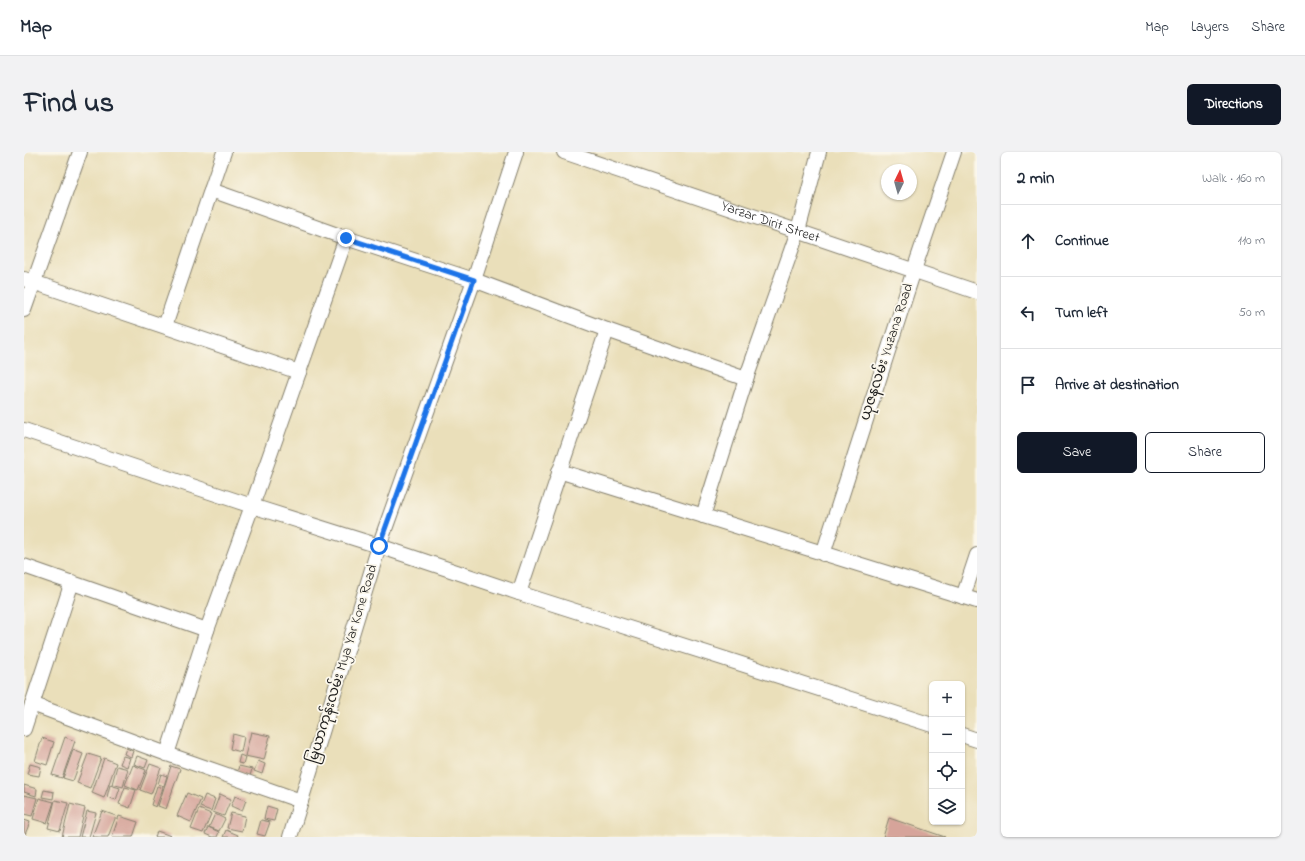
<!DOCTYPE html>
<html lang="en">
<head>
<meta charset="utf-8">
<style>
	body { margin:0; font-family:"Indie Flower","Noto Sans Myanmar",sans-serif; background:#f2f2f3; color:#1f2937 }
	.controls { position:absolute; right:12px; bottom:12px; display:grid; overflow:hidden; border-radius:6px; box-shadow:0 1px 3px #0004 }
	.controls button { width:36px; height:36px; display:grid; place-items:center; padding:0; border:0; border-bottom:1px solid #e0e1e3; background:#fff; color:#1f2937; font:20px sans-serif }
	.compass { position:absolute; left:857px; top:12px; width:36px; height:36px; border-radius:50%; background:#fff; box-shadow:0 1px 3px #0004; rotate:5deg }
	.stop { position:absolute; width:12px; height:12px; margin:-9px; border:3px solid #1a73e8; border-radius:50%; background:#fff }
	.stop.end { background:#1a73e8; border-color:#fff; box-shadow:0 1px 4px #0008 }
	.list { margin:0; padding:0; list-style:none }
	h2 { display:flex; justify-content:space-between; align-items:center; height:52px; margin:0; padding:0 16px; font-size:17px }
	h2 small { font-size:13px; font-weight:400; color:#747a83 }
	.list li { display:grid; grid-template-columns:26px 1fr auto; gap:12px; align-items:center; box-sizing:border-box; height:72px; padding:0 16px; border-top:1px solid #e0e1e3 }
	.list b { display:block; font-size:15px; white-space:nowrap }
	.list em { font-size:13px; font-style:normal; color:#747a83 }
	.actions { display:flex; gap:8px; padding:12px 16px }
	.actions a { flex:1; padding:9px 0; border:1px solid #111827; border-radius:6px; text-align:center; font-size:14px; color:#111827 }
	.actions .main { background:#111827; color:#fff }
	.icon { flex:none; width:22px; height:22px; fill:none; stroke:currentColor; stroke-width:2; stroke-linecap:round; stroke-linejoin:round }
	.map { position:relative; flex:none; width:953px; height:685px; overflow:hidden; border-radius:6px }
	header { display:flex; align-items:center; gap:24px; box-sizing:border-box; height:56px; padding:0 20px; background:#fff; border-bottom:1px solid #e0e1e3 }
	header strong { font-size:19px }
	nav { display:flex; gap:22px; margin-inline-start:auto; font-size:14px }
	.intro { display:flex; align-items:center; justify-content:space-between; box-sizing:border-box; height:96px; padding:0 24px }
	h1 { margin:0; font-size:28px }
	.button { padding:10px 18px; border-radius:6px; background:#111827; color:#fff; font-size:14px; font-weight:700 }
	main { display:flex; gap:24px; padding:0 24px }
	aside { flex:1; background:#fff; border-radius:6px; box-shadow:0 1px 3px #0004 }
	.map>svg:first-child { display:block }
</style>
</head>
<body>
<header>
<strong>Map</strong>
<nav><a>Map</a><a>Layers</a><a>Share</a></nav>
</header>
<div class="intro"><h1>Find us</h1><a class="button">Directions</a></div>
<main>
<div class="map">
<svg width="953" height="685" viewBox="0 0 953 685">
	<rect width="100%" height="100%" fill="#fbf7ec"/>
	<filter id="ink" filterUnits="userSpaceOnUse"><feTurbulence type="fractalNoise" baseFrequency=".025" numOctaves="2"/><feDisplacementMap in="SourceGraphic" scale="8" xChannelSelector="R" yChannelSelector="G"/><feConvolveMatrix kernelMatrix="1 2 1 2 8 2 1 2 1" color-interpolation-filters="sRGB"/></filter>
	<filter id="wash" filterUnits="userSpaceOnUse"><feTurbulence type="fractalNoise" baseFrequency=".012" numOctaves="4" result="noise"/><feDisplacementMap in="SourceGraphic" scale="16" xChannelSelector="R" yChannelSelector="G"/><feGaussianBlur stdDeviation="0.9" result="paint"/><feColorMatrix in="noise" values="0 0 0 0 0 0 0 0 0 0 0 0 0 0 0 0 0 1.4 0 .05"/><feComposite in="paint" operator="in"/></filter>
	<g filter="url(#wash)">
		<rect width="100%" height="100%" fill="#eadfba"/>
		<g id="blocks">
			<path fill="#d6a49a" d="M227,580L246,584L240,608L221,604Z
				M209,582L220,585L217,600L206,597Z
				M41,585L51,589L38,626L28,623Z
				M18,586L30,590L23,613L11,609Z
				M102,596L109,599L107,605L100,602Z
				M49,598L59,602L49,629L39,626Z
				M64,602L77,606L66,636L53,631Z
				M216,603L221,605L219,612L214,611Z
				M99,604L106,606L103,615L96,612Z
				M113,604L124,608L121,616L110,612Z
				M80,606L92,611L80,646L68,641Z
				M234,609L241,612L238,622L230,619Z
				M6,612L17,615L15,624L3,622Z
				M126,612L137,616L127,642L116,638Z
				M109,613L122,618L114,638L101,633Z
				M93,614L104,617L99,635L88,632Z
				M147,614L156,617L142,657L134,654Z
				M215,614L228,617L226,624L213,620Z
				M137,622L143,624L140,634L134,632Z
				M0,633L13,637L12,644L0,640Z
				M86,633L96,636L92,648L83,645Z
				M133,634L139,636L132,655L127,653Z
				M101,635L112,638L106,656L95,652Z
				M20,638L30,640L29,647L18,645Z
				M163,641L177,647L167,670L153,664Z
				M196,642L207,647L200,664L189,660Z
				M0,643L13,646L8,664L0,662Z
				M181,643L191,647L187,659L176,655Z
				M211,644L222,648L218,659L207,654Z
				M15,646L30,650L23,671L9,667Z
				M31,648L44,651L36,679L24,676Z
				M46,652L61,656L54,685H38Z
				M243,654L253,657L250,669L240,667Z
				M175,657L187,662L179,681L167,677Z
				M63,659L72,661L65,685H56Z
				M78,659L92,664L84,685H68Z
				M207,661L221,664L218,679L203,676Z
				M191,662L201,667L195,679L185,675Z
				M95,664L114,670L109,685H88Z
				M865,666L921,685H859Z
				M0,668L6,670L0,685Z
				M237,668L246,670L241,684L233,682Z
				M184,675L195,680L193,685H188L181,682Z
				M202,678L214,683L213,685H199Z
				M133,679L147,684V685H131Z"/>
		</g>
	</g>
	<g filter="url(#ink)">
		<use href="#blocks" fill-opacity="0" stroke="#837e6b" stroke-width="1"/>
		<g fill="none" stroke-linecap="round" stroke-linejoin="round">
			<defs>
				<g id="minor">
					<path id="s1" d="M540,0L953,140"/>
					<path d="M187,38L322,86L450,128L583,178L722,227"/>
					<path d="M0,127L275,220"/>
					<path d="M0,158L56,0"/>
					<path d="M141,174L200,0"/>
					<path d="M0,278L228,354L355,394L495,441L908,573"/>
					<path d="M535,319L953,449"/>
					<path d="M679,364L722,227L774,79L795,0"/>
					<path d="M799,402L890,118L930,0"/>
					<path d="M0,414L183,478"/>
					<path d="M495,441L583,178"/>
					<path d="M939,445L953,403"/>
					<path d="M8,552L143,602L277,649"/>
					<path d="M0,577L48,430"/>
					<path d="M938,583L953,588"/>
					<path d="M143,602L183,478L228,354L322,86"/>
					<path d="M266,685L355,394L450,128L492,0"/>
				</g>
			</defs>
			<use href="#minor" stroke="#837e6b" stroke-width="16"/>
			<use href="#minor" stroke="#fff" stroke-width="14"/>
		</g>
	</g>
	<g fill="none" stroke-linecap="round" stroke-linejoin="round" filter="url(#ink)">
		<path stroke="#1a73e8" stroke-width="5" d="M322,86L450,128L355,394"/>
	</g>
	<g text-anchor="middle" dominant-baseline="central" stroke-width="3.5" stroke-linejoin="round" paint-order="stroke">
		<g font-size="14" fill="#1c1c1c" stroke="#fbf7ec">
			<text stroke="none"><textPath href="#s1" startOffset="218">Yarzar Dirit Street</textPath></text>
			<text transform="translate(863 200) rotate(-72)">ယုဇနလမ်း Yuzana Road</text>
			<text transform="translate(319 512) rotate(-73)">မြယာကုန်းလမ်း Mya Yar Kone Road</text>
		</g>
	</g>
</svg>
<div class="controls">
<button>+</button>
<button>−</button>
<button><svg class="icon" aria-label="locate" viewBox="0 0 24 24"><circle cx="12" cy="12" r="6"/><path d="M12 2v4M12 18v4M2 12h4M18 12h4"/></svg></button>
<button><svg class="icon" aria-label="layers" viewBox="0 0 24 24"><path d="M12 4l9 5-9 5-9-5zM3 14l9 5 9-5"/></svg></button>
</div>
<svg class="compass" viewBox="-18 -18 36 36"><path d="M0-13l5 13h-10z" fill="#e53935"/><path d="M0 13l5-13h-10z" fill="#747a83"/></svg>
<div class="stop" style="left:355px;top:394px"></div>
<div class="stop end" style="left:322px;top:86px"></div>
</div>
<aside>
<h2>2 min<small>Walk · 160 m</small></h2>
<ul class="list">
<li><svg class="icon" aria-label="ahead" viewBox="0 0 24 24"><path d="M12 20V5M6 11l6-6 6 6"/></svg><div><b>Continue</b></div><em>110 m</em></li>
<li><svg class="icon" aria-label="left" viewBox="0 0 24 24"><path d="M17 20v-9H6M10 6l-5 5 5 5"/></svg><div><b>Turn left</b></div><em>50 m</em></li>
<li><svg class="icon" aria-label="arrive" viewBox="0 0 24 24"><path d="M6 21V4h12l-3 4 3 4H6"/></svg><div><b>Arrive at destination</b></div></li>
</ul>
<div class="actions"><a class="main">Save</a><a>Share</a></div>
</aside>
</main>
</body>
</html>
